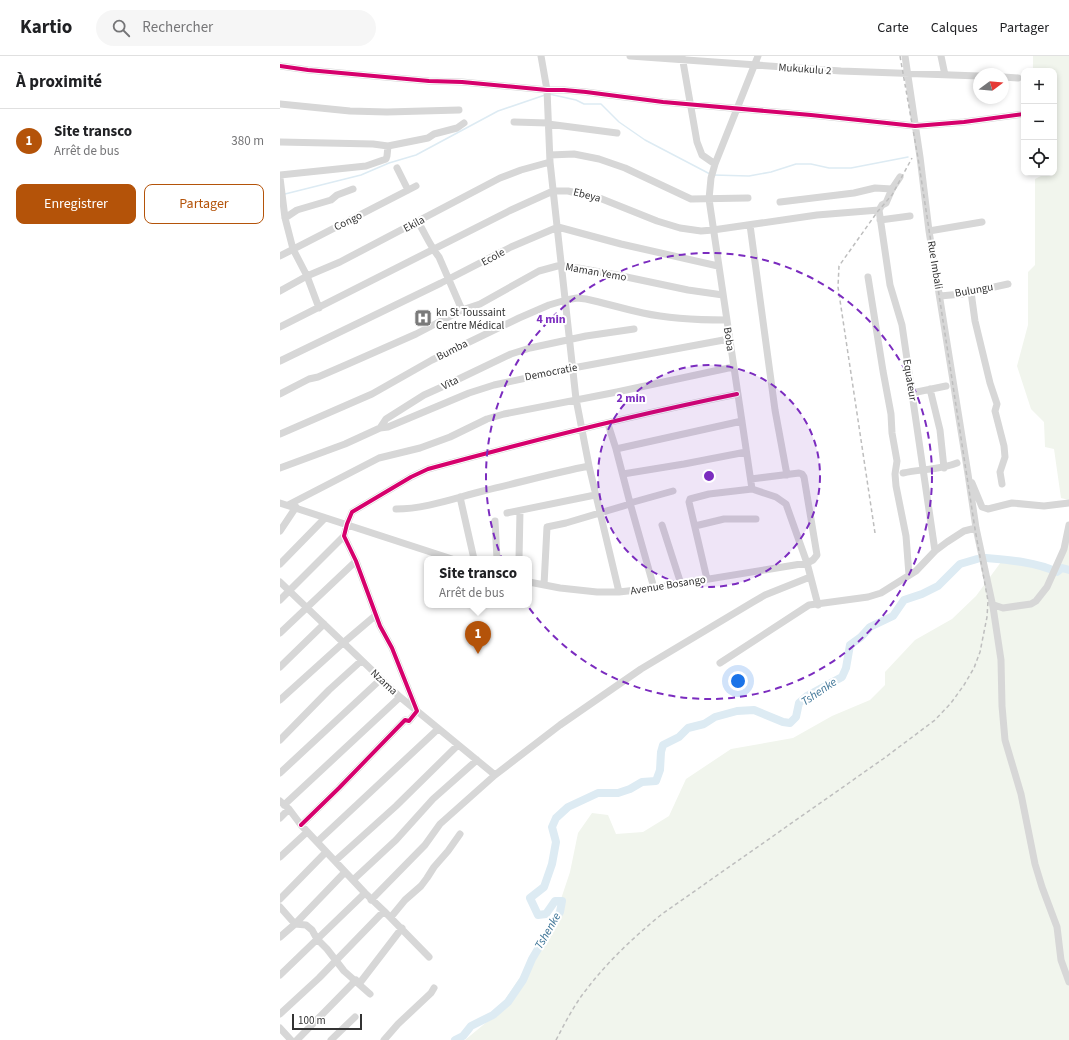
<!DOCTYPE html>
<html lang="fr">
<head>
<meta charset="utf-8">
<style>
	body { margin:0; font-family:"Source Sans 3",sans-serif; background:#f6f6f6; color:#202124 }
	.controls { position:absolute; right:12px; top:12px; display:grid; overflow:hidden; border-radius:8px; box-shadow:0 2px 6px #0003 }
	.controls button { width:36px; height:36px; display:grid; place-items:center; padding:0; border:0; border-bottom:1px solid #e0e0e0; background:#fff; color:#202124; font:20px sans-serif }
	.compass { position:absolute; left:693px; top:12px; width:36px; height:36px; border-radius:50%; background:#fff; box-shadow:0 2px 6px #0003; rotate:74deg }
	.scale { position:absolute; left:12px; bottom:10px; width:70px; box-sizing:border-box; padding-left:4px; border:2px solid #333; border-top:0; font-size:11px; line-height:14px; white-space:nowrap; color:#333; -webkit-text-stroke:3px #fff; paint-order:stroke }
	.you { position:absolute; left:458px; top:625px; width:14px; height:14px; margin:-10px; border:3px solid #fff; border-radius:50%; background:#1a73e8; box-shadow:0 0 0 6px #1a73e833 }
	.badge { display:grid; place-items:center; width:26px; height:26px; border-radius:50%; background:#b45309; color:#fff; font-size:13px; font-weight:700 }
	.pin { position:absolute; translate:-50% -33px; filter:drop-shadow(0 1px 2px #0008) }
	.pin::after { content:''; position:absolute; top:21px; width:14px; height:12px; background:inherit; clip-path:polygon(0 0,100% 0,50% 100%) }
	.popup { position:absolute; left:144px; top:500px; width:108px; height:52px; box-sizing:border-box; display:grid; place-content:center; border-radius:8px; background:#fff; filter:drop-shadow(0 1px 3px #0005); font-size:13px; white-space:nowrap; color:#757577 }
	.popup b { font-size:15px; color:#202124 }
	.popup::after { content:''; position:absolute; left:50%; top:100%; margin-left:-8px; border:8px solid transparent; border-top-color:#fff }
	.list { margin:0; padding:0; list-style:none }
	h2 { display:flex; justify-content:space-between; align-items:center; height:52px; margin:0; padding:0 16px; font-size:17px }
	h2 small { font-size:13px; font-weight:400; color:#757577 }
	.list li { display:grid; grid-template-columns:26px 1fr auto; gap:12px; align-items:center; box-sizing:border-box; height:64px; padding:0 16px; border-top:1px solid #e0e0e0 }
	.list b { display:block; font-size:15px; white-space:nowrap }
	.list p { margin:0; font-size:13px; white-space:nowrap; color:#757577 }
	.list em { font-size:13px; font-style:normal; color:#757577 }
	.actions { display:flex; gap:8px; padding:12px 16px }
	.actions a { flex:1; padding:9px 0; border:1px solid #b45309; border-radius:8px; text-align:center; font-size:14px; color:#b45309 }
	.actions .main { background:#b45309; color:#fff }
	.icon { flex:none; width:22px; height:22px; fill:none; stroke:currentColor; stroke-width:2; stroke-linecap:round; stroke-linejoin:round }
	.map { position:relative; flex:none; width:789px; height:984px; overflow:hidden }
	header { display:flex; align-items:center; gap:24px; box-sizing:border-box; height:56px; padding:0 20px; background:#fff; border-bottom:1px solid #e0e0e0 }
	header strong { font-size:19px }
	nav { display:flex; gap:22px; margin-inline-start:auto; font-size:14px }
	.search { width:280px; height:36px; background:#f6f6f6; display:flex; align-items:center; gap:10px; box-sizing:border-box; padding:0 14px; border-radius:22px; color:#757577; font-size:15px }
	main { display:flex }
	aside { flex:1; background:#fff }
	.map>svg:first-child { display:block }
</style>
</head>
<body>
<header>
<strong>Kartio</strong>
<div class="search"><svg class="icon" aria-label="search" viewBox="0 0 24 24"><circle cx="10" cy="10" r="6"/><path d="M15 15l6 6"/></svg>Rechercher</div>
<nav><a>Carte</a><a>Calques</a><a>Partager</a></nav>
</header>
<main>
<aside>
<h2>À proximité<small></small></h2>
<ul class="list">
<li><span class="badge">1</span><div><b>Site transco</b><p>Arrêt de bus</p></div><em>380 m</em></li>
</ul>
<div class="actions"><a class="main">Enregistrer</a><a>Partager</a></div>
</aside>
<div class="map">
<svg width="789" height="984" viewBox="0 0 789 984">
	<rect width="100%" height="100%" fill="#fff"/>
	<path fill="#f1f5ed" d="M753,0H789V444L781,442L774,393L765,391L764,366L751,353L737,310L748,269V216L755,209V123L767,117H774V15H753Z
		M789,477V984H185L214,960L259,893L279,849L290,816L298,777L312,757L328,759L336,778L363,776L389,760L406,723L451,693L513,682L552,660L590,644L605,629V616L635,584L672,563L696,540L721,506L770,514L785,497Z"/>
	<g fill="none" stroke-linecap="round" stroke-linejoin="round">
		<path stroke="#ddebf3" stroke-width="1.5" d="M269,38L296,44L304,48H321L339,66L365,84L430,118
			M433,119L469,120L491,116L516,108H531L549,112H571L628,101
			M5,138L81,119L109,107L136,99L218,55L265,39"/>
		<path stroke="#ddebf3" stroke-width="8" d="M706,502C729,504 756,506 777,516L782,512L789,514
			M175,984L183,980L191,970L213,959L228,946L243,924L252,903L280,856L282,845H275L266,858L258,859L250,842L264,831L272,808L276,786L272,771L276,762L288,751L318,737H338L350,733L362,726L376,725L380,714L381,696L383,689L399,681L408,672L424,668L435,661L457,655L474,654L503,666L510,667L516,661L519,647L527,640L562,621L566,612L570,589L581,581L590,571L613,560L624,544L642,538L658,530L680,508L697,503"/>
		<path stroke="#d7d7d7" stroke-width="7" d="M261,0L267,34L270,106L296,343L309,410L339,536
			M350,0L561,15L699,20
			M402,0L417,86L422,99L435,108L431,122L429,143L472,433L496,441L506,448L527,507L538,549
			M625,0L640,101L649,175L688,418L696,472L713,551
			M661,0L665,19
			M0,10L28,14L149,25L182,26L267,34H284L306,36L383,46L531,59L635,70L684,66L744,58
			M723,21L738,22
			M0,48L70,55L107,56L179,54
			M234,66L268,67
			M268,68L337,77
			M0,86L93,88L108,90L148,82L154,78L177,72L184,67
			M270,99L294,98L319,103L345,112L411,143L468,142
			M435,108L478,0
			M117,112L128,134
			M0,119L86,110L106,103L107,100L108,90
			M0,122L5,162L13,193L27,220L39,252
			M500,146L574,137L595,132L612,133
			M599,154L610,229L622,269L655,495
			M5,162L17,154L51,144L57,139L73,133
			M600,164L630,160
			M138,166C145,177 150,190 159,201L182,254
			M470,169L495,354L507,419
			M649,175L702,166
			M0,200L136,130
			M588,221L603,315L611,358L612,377L617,405L615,418L616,430L626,480L629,519
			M0,235L27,220L60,206L220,122L241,114L270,106
			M691,236L695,265L710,327L717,348L715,355L724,390L725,401L720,416L722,428
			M660,240L682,238L728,228
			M0,271L229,155L273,135H288L322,143L377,165L400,172L421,175L433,174L537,159L599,154L602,149L606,147L612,133L620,121
			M0,305L161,227L231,191L278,171L341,188L438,210
			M650,333L660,374L664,412
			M632,337L666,330
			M0,338L29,323L38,321L68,308L136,278L182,254L200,248L259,215L281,209L337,219L408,234L443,239
			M328,368L336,393L350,447L374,532
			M100,372L108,371L189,337L214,329L293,312L449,283
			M0,378L92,338L152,304L239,262L269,249L286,244L297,242L306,243C325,247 344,253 363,257C390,263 418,264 446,264
			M336,393L462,365
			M0,412L65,388L100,372L106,363L144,339L164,330L231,298L250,292L306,280L354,273
			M623,417C641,413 660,414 677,407
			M343,418L404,408L466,396
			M692,427L702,451L708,453L732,447L764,450L789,447
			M180,441L194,503
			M0,447L172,503
			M350,447L393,435
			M8,449L99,402L140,392L170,381L207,363L224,358L337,336L453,311
			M116,453C145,453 175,442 203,435C238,427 273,417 309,410
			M227,457L315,439
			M215,465L217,503
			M382,469L401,528
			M789,469L784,493L767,531L756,545L751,548L723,552L714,549L713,551L721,604L722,650L725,684L741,738L755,808L762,831L777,871L781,904L789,926
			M415,470L444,463H476
			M0,475L16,451
			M239,503L240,455
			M0,508L45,462
			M427,523L409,446L410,443L429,438L472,433
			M0,526L120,641L215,719
			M249,526L280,532L317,536H339L374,532L527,507L533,504L537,499L524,421L522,418L519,417L471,423
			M264,529L267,471L286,467L350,448
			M0,544L64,480
			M0,577L76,505
			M440,607L529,549L588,541L601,537L636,515L655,495L667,486L684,475L696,472
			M0,611L44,568
			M0,644L63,587L96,559
			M0,684L49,634L81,605
			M0,717L101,623
			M0,745L9,753L21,769L85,837L104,855L149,901
			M4,749L120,641
			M0,762L9,753
			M21,769L59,732L125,664L129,665L137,655L112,592L100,570L76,505L64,480L67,468L72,456L131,421L148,413C250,385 354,359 457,338
			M37,786L158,673
			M0,801L27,776
			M55,805L116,750L178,689
			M73,824L116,784L153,743L197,704
			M0,843L46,796
			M91,844L145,789L160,768L215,719L280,669L361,613L473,546L485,539L530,521
			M0,851L15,868L26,869L32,874L37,883L47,893L64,915L90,938
			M111,861L125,844L141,830L147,822L154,811L168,795L180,778
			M0,881L15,868L65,816
			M0,919L85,837
			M79,928L122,872
			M0,958L39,922L104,855
			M0,972L11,984
			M17,984L76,924
			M51,984L75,961
			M104,984L118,968L151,937L154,932"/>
		<path stroke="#bebebe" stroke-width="1.5" stroke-dasharray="4 3" stroke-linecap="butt" d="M595,477L558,231L559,210L598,155L612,139L632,102
			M276,984C285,967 294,949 306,934C328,905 354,881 382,858L603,703L655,664L671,647L684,629L694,612L700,596L707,561L708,545L695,473L638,102L620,0"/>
		<defs>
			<path id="cycleway" d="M0,10L28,14L149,25L182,26L267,34H284L306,36L383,46L531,59L635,70L684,66L744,58
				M21,769L59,732L125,664L129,665L137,655L112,592L100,570L76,505L64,480L67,468L72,456L131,421L148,413C250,385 354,359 457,338"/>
		</defs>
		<use href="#cycleway" stroke="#fff" stroke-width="6"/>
		<use href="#cycleway" stroke="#d6006c" stroke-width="4"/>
	</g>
	<circle cx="429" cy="420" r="111" fill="#7b2cbf" fill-opacity=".12"/>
	<g fill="none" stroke="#7b2cbf" stroke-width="2" stroke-dasharray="7 5">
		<circle cx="429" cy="420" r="111"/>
		<circle cx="429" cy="420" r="223"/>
	</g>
	<defs>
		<symbol id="hospital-square" viewBox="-11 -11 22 22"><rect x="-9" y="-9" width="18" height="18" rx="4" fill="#7a7a7a" stroke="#fff"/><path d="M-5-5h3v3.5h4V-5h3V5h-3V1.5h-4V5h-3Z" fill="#fff"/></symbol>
	</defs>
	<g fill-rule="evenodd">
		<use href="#hospital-square" x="133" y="252" width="20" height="20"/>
	</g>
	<g text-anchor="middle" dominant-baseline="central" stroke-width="4" stroke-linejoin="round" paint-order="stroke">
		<g font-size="11" fill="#333" stroke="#fff">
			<text transform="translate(525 13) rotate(4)">Mukukulu 2</text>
			<text transform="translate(307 139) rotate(14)">Ebeya</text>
			<text transform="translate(68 165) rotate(-26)">Congo</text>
			<text transform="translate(134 168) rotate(-28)">Ekila</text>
			<text transform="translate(213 201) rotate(-28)">Ecole</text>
			<text transform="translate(655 209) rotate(81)">Rue Imbali</text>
			<text transform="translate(316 216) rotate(10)">Maman Yemo</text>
			<text transform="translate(694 234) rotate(-10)">Bulungu</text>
			<text transform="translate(449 283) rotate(81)">Boba</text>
			<text transform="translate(172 294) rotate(-27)">Bumba</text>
			<text transform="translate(271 316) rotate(-11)">Democratie</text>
			<text transform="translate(630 324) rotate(81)">Equateur</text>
			<text transform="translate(170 327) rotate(-26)">Vita</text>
			<text transform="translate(388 529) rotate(-9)">Avenue Bosango</text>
			<text transform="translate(104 626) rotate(43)">Nzama</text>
		</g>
		<g font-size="11" fill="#333" stroke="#fff" text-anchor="start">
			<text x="156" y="256">kn St Toussaint<tspan x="156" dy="13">Centre Médical</tspan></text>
		</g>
		<g font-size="12" font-style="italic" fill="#3f7597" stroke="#fff">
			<text transform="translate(539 636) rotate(-34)">Tshenke</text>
			<text transform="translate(268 875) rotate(-60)">Tshenke</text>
		</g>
	</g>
	<circle cx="429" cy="420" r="6" fill="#7b2cbf" stroke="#fff" stroke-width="2"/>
	<g font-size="12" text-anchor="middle" font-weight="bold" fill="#7b2cbf" stroke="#fff" stroke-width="4" stroke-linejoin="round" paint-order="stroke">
		<text x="271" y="267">4 min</text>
		<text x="351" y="346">2 min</text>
	</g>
</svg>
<div class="controls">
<button>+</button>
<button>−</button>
<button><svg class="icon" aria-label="locate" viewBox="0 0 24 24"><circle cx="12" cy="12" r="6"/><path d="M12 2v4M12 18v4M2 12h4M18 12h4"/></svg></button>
</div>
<svg class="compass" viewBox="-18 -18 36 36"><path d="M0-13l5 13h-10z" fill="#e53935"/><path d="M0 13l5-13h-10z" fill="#757577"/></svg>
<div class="scale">100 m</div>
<div class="you"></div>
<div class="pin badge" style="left:198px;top:598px">1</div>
<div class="popup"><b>Site transco</b>Arrêt de bus</div>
</div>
</main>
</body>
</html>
